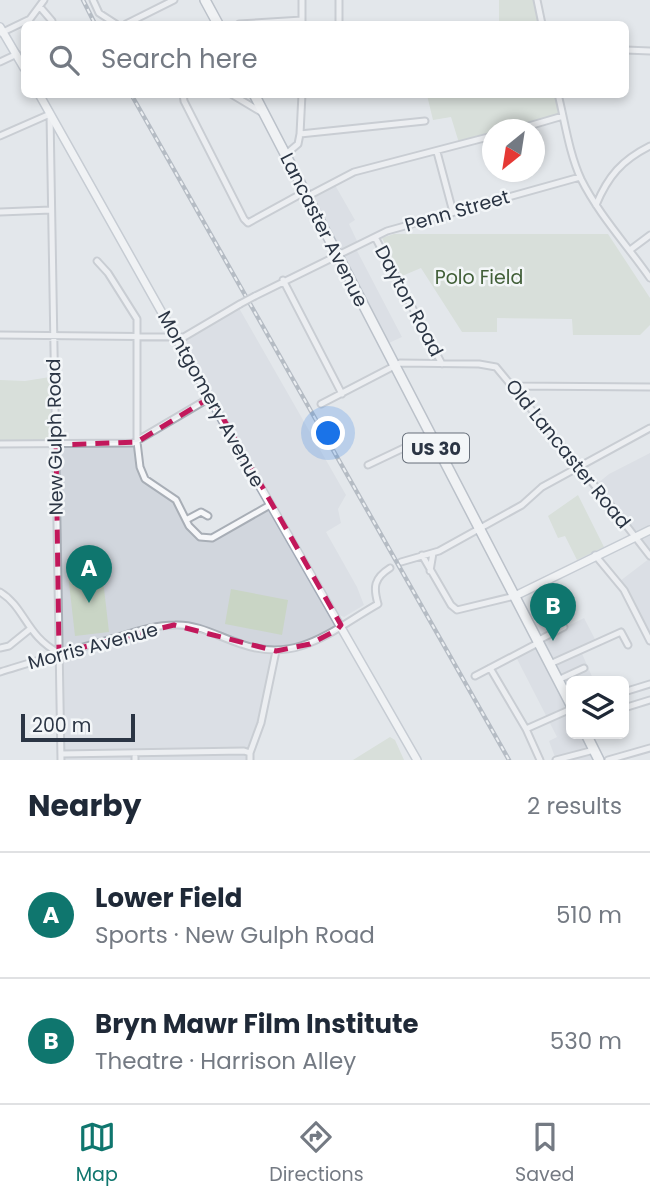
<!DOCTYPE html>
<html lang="en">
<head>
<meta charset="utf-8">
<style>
	body { margin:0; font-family:Poppins,sans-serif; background:#f6f6f7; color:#1f2937 }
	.controls { position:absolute; right:21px; bottom:21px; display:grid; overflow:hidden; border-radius:10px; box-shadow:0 4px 10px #0003 }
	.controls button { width:63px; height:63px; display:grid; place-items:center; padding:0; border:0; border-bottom:2px solid #e0e1e3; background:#fff; color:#1f2937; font:35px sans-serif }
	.compass { position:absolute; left:482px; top:119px; width:63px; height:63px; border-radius:50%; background:#fff; box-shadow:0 4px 10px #0003; rotate:210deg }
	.scale { position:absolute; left:21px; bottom:18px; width:114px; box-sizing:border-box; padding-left:7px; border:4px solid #2b3544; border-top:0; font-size:19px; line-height:24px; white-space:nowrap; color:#2b3544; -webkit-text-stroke:5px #f3f6f8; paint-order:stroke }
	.you { position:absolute; left:329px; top:434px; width:24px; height:24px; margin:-18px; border:5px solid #fff; border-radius:50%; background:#1a73e8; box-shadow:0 0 0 10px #1a73e833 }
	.badge { display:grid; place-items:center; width:46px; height:46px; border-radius:50%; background:#0f766e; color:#fff; font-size:23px; font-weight:700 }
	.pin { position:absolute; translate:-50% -58px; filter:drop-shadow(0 2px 4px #0008) }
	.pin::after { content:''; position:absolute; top:37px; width:24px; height:21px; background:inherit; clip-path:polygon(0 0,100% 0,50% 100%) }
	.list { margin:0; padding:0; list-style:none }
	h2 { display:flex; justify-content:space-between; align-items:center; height:91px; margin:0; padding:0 28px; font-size:30px }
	h2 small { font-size:23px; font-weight:400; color:#747a83 }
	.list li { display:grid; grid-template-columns:46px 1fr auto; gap:21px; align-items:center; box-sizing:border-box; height:126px; padding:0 28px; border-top:2px solid #e0e1e3 }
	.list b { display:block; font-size:26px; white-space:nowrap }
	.list p { margin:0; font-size:23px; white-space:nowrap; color:#747a83 }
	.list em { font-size:23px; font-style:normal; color:#747a83 }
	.icon { flex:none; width:38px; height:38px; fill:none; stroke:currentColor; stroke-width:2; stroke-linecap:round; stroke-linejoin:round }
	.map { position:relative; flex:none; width:650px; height:760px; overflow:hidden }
	.search { position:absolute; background:#fff; box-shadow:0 4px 10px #0003; left:21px; right:21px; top:21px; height:77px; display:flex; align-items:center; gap:18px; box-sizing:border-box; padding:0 24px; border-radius:10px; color:#747a83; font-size:26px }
	.sheet { height:343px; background:#fff }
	nav { display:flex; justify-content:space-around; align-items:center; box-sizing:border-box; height:98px; border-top:2px solid #e0e1e3; background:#fff; font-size:19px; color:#747a83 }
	nav a { display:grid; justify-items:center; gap:4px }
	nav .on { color:#0f766e }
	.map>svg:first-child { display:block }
</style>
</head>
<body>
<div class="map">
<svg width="650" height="760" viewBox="0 0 650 760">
	<rect width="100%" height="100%" fill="#e3e7eb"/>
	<path fill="#d1d6dd" d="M335,185L355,220L349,224L358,243L354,245L402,337L389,343L312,197Z
		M239,308L346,495L338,509L341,523L326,532L357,587L364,605L344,617L339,615L184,343L186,339Z
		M137,442L140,467L145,479L176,500L193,532L207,538L270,505L341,625L310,644L260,649L191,626L154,627L59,653L56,445Z
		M650,453V551L598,483L609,474Z
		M650,558V634L620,581Z
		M553,613L562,629L584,618L596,641L580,649L594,681H571V692L534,623Z
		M175,628L197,630L250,650L271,654L272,657L257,731L250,747L253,760H64L61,658L64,654L146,632Z
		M537,647L571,713V734H582L596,760H556L549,741L557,737L516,657Z"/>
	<path fill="#c9d5c5" d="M499,0H534L540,24H499Z
		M427,95H556L561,115L508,129L492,130V134L459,143L451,117L433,120Z
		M394,234H608L650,298V325L640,335H573L572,319L497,318V332H462L421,268L402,276L382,238Z
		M50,377L51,442H0V380L25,381Z
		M578,495L604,547L577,560L565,536L558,538L548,516Z
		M102,571L109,632L75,636L68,574Z
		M231,589L288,600L282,635L225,624Z
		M390,737L395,740L404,760H353Z"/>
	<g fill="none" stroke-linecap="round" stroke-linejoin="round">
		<defs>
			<path id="minor" d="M93,0L99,13L116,24
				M339,0V24
				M537,0L542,24
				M40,7L52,21
				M126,24L174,0
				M239,24L302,20
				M302,24V0
				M1,33L30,19L44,0
				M626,50L650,51
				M0,62L17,54
				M183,94L184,101L244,219L248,223L299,195L312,194L354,172L492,136
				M231,94L261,112
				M558,94C565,122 569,153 581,179C599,215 627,245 650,278
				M515,130L563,116
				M300,134L302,94
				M0,136L50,114L61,760
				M437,152L453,212
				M285,155L298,144L300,134L425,121
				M596,205C608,176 622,160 650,146
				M0,212L51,210
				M375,237L442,364
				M630,250L650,235
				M97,261L108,273L137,319V442L140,467L145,479L176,500L189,526L200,537L212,538L270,505
				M283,280L342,394
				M255,296L387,231L580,177
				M0,335L184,337L240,304
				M513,386L650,387
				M321,404L400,363L479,364L496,367L605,498L650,556
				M0,444L133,443L211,397
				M368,465L429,436
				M186,520L201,512L208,516
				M422,555L451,605L457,610L515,596
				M595,555L624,590L650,641
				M401,562L439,551L522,505L542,487L650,428
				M430,571L433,553
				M0,592C25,607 26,636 59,653
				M537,641L564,627
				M0,648L9,646L30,629
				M550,664L621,632L628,645
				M490,668L526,729L540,760
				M0,672C36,661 71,650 108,640C130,634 152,625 175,625C199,624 219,637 241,644C298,664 332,630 378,604C373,587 374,578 390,568
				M475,676L538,643
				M558,680L584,668
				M624,692L650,684
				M624,708L650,700
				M526,729L571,709
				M250,753L261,723L276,651
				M61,754L244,751L250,753V760
				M135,757V760
				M556,760L594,750
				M608,760L650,748"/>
			<path id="major" d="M0,27L24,68
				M39,94L238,448L417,760
				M515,596L650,530"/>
			<path id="highway" d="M205,0L218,24
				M254,94L571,705
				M586,734L599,760"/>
		</defs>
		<use href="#minor" stroke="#a8aeb6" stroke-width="9"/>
		<use href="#major" stroke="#a3abb7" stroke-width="10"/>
		<use href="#highway" stroke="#8b94a2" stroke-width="12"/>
		<use href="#minor" stroke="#f6f7f9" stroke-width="5"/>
		<use href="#major" stroke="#fff" stroke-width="7"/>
		<use href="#highway" stroke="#fff" stroke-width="9"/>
		<defs>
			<path id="rail" d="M83,0L95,24
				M131,94L509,760"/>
		</defs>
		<use href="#rail" stroke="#7d8795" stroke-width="4.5"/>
		<use href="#rail" stroke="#f3f6f8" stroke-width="2" stroke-dasharray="5" stroke-linecap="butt"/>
		<defs>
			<path id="minor-bridge" d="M240,304L255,296"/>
		</defs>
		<use href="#minor-bridge" stroke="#a8aeb6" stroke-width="9" stroke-linecap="butt"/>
		<use href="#minor-bridge" stroke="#f6f7f9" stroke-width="5"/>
	</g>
	<path d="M0 0H650V760H0ZM211,397L341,625L337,630L310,644L276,651L174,625L59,653L56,445L137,442Z" fill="#e3e7eb" fill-opacity=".55" fill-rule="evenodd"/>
	<path fill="none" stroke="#c2185b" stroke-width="5" stroke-dasharray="14 9" stroke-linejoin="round" d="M211,397L341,625L337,630L310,644L276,651L174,625L59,653L56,445L137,442Z"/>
	<g text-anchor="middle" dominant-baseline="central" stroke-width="5" stroke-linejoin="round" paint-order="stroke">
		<rect fill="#f3f6f8" stroke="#676f7a" stroke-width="2" x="403" y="433.5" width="66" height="29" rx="5"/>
		<g font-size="18" font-weight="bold" fill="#2b3544">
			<text x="436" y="448">US 30</text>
		</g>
		<g font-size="19" fill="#2b3544" stroke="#f3f6f8">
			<text transform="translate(457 211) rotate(-16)">Penn Street</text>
			<text transform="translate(324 230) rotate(63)">Lancaster Avenue</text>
			<text transform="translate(409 301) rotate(62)">Dayton Road</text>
			<text transform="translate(211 399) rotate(61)">Montgomery Avenue</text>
			<text transform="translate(55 437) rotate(-91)">New Gulph Road</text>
			<text transform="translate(568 454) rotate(51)">Old Lancaster Road</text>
			<text transform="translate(93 646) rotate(-15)">Morris Avenue</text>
		</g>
		<g font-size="19" fill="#415f38" stroke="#f3f6f8">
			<text x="479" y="277">Polo Field</text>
		</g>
	</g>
</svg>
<div class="controls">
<button><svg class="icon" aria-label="layers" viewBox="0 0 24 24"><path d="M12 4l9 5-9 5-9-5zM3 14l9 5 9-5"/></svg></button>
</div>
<svg class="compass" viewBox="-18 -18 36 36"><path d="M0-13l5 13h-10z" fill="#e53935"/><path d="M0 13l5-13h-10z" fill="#747a83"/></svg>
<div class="scale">200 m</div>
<div class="you"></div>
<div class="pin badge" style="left:89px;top:603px">A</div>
<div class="pin badge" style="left:553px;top:641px">B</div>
<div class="search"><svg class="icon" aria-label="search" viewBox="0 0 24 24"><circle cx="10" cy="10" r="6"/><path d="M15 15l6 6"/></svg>Search here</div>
</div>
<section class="sheet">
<h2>Nearby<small>2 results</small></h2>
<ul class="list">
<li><span class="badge">A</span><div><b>Lower Field</b><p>Sports · New Gulph Road</p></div><em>510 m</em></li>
<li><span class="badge">B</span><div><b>Bryn Mawr Film Institute</b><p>Theatre · Harrison Alley</p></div><em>530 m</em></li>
</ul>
</section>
<nav>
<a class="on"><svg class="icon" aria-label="map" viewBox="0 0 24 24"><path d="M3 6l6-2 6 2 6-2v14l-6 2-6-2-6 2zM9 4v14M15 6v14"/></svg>Map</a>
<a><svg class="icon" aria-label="directions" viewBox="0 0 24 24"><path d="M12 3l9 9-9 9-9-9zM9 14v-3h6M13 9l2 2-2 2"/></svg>Directions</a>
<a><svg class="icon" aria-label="saved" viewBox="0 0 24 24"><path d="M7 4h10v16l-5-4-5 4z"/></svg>Saved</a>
</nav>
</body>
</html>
